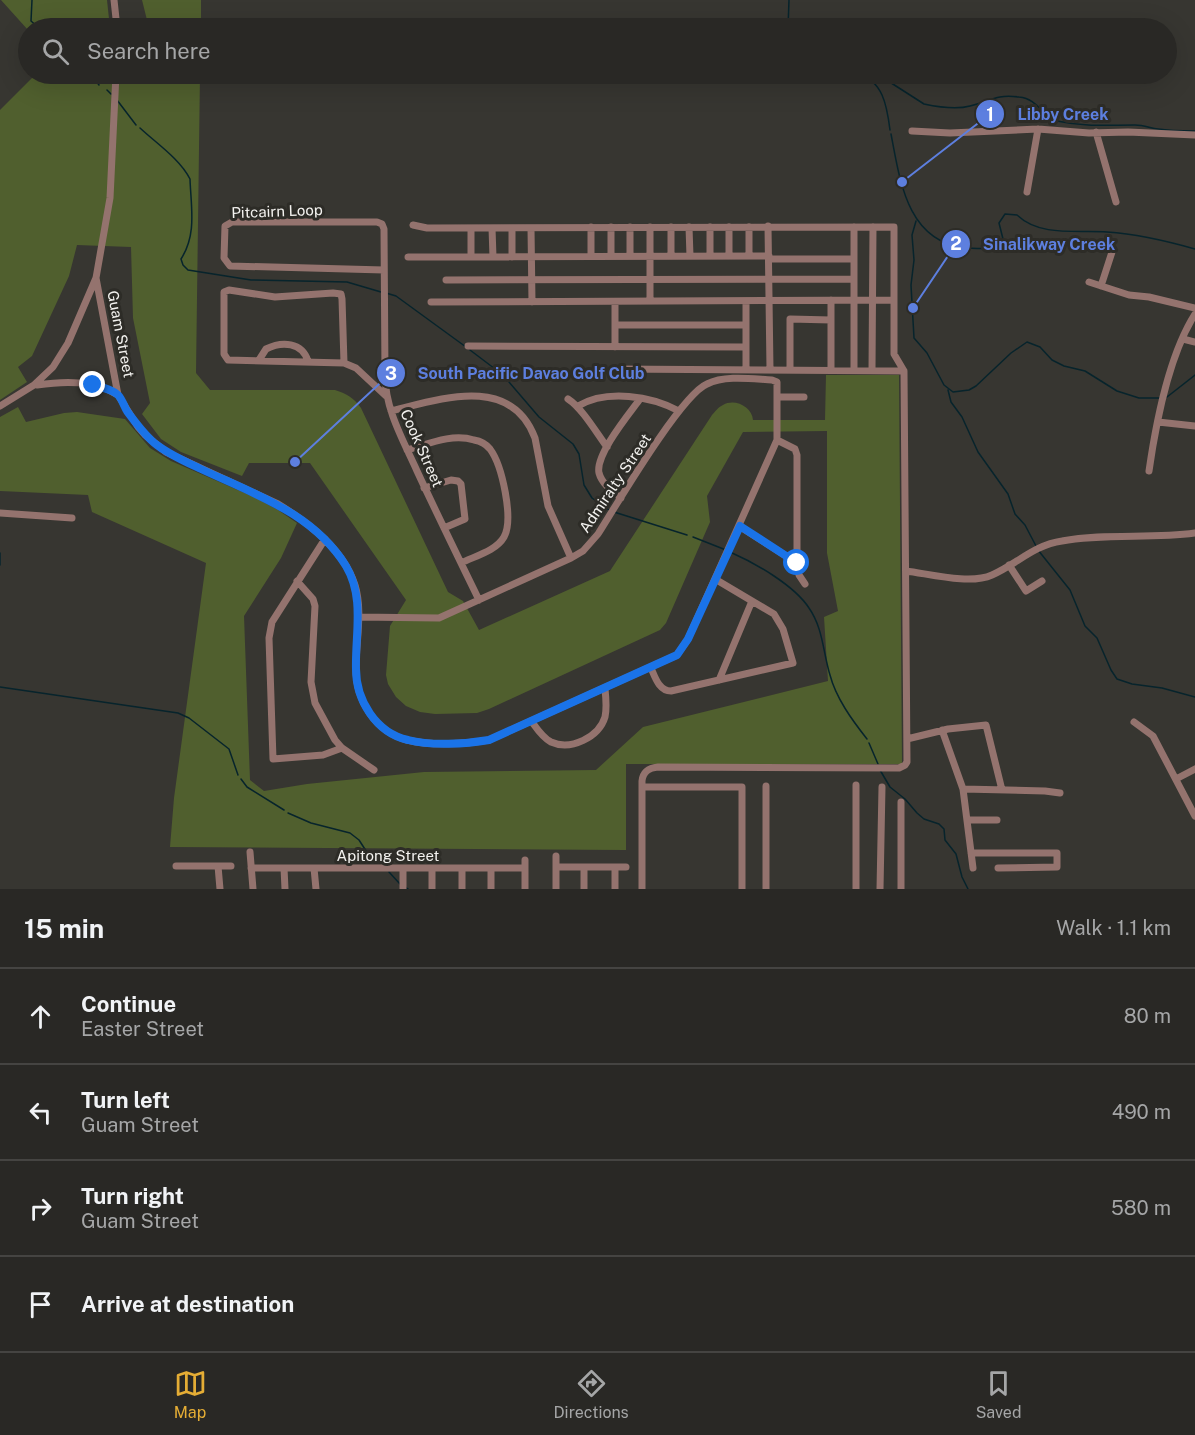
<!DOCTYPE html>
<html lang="en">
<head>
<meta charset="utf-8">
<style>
	body { margin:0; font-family:"Public Sans",sans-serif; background:#31302d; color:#f1f3f6 }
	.stop { position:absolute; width:18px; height:18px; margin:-14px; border:4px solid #1a73e8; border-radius:50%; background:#fff }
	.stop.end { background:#1a73e8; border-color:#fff; box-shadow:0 2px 6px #0008 }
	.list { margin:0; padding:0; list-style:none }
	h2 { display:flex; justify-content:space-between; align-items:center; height:78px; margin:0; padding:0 24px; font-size:26px }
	h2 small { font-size:20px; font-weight:400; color:#a5a6a7 }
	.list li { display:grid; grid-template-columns:39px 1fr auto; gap:18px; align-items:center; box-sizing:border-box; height:96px; padding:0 24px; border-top:2px solid #454442 }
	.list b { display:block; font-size:22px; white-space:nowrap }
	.list p { margin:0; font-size:20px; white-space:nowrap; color:#a5a6a7 }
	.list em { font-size:20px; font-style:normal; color:#a5a6a7 }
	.icon { flex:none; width:33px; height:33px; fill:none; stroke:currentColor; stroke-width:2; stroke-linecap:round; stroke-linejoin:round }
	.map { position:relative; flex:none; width:1195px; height:889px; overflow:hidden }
	.search { position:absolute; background:#292825; box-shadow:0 6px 24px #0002; left:18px; right:18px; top:18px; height:66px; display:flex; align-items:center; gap:15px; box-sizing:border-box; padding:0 21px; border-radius:33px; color:#a5a6a7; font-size:22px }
	.sheet { height:462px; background:#292825 }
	nav { display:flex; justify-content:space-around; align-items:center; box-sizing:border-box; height:84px; border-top:2px solid #454442; background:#292825; font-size:16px; color:#a5a6a7 }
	nav a { display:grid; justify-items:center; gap:3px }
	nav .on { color:#e5ad35 }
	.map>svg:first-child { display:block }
</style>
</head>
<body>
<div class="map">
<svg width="1195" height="889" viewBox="0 0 1195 889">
	<rect width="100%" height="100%" fill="#373631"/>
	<path fill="#505f2e" d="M1,0H107L110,28H28V30Z
		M142,0H201V28H149Z
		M36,74H200L196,373L210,390H335C347,394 354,398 361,408L448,592L463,601L479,630L610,571L712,415C715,412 718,407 723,405C735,398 752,407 753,420H825L826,375H899L902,764H626V850L170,847L174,798L206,563L92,512L88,495L0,491V417L18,407L26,422L64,413L77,412L125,419L150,448L171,461L254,497L278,510L297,523L281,558L244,616L250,780L264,791L307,784L424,772L596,770L643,727L828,681L824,617L838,611L827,553V431L743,432L707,496L710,522L666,623L660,630L489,709L477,713L435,714L420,712L406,706L396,697L388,684L386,675L390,626L406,600L310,463H249L242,476L181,452L161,439L142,414L150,403L133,318L131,247L77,245L69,276L32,356L18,367L27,382L0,400V110Z"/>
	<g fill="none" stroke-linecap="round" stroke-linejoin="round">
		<path stroke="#07242c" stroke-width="1.5" d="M32,0L31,21L39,28
			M788,28L789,0
			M91,74L99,85
			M857,74C883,80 887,106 890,130
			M865,76L885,79L924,104C938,107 956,110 970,106C991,101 995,94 1019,97C1039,99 1042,117 1057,121C1085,127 1107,125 1135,125C1144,125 1150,128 1158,129C1170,131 1183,131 1195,131
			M107,90L111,94
			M117,100L136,125
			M140,128C156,143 180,159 190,179C191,208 197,234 181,259L183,265L188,270L251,280L347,282L381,292
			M891,134C900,181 907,241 965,248C980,249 992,250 1003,239L999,223L1005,214L1017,215C1040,237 1077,230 1107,232C1136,234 1167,241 1195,249
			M916,221L912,235L914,260L911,285L914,338L927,353L944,385L953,392L969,390L976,386L1011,353L1027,342L1040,347L1052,360L1064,366L1085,371L1117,391L1139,398H1160
			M386,293L396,296L466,347
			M470,350L503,375L539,417L573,444L579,454L584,485L592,498L609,510
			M948,390L951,402L962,417L978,452L1008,494L1015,514L1025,525L1036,546
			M1167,397L1195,375
			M614,512L687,535
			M693,537L726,550
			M1038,550L1070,590L1085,626L1097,638L1111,670L1117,679L1132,684L1162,688L1195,697
			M730,552C755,563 794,585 809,608C823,628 823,652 830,675C836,698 852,720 867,739
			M0,553V565
			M0,687L178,713L189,718L229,749L238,775
			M869,743L878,764
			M880,770L890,787L905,799L917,813L924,819L939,824L944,829L945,840L956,854L962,877L968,889
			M241,779L247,787L284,810
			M288,813L311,823L350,833L359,840L370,857L381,860L386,866
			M389,872L400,884
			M406,888L408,889"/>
		<path stroke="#94736e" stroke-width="7" d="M114,0L117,28
			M912,131L950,133L1038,129L1089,133L1128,132L1195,135
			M1096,132L1116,202
			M1027,192L1038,129
			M413,225L427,228L894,227V354L904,371L907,762L905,765L899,768L658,767C649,768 643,771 642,781V889
			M768,226L770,369
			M591,227V256
			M611,227V256
			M650,227V301
			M671,227V256
			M689,227L690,256
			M710,227V256
			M729,227V256
			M749,227V256
			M854,227V370
			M492,228L493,257
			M512,228V257
			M531,228L532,302
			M630,256V227
			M408,257L769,256
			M471,257V228
			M769,259H853
			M384,270L230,266L224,258L225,226L232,222H377L382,224L384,229L385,375C385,409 403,440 417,471C437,514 458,557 479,600
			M96,278L118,395L138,427L145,435L166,452L278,504C309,523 343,549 355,585C363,611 356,641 356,668C355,699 375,732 407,740C431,746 466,744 489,740L677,655L688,639L777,440V382L772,380C752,379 725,375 707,384C681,395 617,504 598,534L583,551L571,558L439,618L358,617
			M446,280L853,279
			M1089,282L1129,295L1149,297L1195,308
			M1101,286L1112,252
			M831,300V370
			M431,302L894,300
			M615,302V347
			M615,325H746
			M1183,339L1195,342
			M468,346L746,347
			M259,360L266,349C282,341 302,342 308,361
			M344,363L342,299L341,294L333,293L275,297L229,290L224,292V354L228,360L344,363L356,368L386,396
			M614,369L904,371
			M746,369V301
			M790,369V319L831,320
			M872,371L873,227
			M37,385C64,381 94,380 118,395
			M779,397H804
			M568,399C582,408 596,432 607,447
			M0,406L34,385L53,367L68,343L96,278L110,198L116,74
			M578,406C607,389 651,396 679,411
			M391,411C440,399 511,374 535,438L548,506L571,558
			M1158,422L1195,426
			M777,440L795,449L797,455V563L799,575L805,584
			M407,450C428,444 452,433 474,440C480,441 486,444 490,449C502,465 514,519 504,537C496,551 475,556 461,563
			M1149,471C1156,422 1169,355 1195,314
			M424,488L451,480L458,481L461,484L465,519L444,528
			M621,498C612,491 602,484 599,473C595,455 629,414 640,399
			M0,513L72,518
			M739,526L797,563
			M325,539L272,622L269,638L273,759L323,755L342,748
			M1009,565L1026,591L1042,581
			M906,571C930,574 970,585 992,575C1017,564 1034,545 1062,541C1105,533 1151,539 1195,533
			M297,581L313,599L315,606L311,682L315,703L335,740L342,748L374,770
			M651,668C655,677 659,691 671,691L793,663L783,629L774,614L715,579
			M719,680L752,601
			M532,722C537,729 543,738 551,742C571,751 599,737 605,717C607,708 606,698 605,689
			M1134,722L1153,736L1195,816
			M942,730L963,789L973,868
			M907,739L948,729L986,725L1002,790
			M1176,779L1195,769
			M856,785V889
			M642,787H742V889
			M963,789L1045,791L1060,793
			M967,820H997
			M250,852L253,889
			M971,853H1057V867L998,868
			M556,856V889
			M176,866H231
			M218,866L220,889
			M556,867H626
			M584,867V889
			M615,867V889
			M251,868H525
			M284,868L285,889
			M314,868L316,889
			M432,868V889
			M491,868V889
			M403,889V868
			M462,889V868
			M525,889V860
			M766,889V786
			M880,889L882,787
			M901,889V802"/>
	</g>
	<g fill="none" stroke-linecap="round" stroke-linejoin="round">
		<path stroke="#1a73e8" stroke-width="8" d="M93,385C101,387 112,389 118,395C122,399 124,406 127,411C136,423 145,436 157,445C170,455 186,462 201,469C254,494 313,513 346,566C365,598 355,634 356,669C356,700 376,733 408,740C431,746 466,744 489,740L677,655L688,639L740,526L797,563"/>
	</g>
	<g text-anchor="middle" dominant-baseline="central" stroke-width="6" stroke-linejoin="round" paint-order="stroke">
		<g font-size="15" fill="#f3f2ef" stroke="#2d2c27">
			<text transform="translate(277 211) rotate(-2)">Pitcairn Loop</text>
			<text transform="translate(121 334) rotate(79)">Guam Street</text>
			<text transform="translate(422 448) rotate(66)">Cook Street</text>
			<text transform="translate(615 483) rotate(-56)">Admiralty Street</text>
			<text x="388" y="855">Apitong Street</text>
		</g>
	</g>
	<path fill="none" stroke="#5d7fdf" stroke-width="2" d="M902 182L990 114M913 308L956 244M295 462L391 373"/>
	<g fill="#5d7fdf" stroke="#2d2c27" stroke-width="2">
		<circle cx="902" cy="182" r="6"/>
		<circle cx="913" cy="308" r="6"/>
		<circle cx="295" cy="462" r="6"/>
		<circle cx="990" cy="114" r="15"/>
		<circle cx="956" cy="244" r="15"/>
		<circle cx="391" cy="373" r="15"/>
	</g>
	<g font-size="18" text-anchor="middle" font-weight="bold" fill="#fff">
		<text x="990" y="121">1</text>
		<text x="956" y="250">2</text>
		<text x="391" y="380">3</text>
	</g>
	<g font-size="16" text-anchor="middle" font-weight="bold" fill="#5d7fdf" stroke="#2d2c27" stroke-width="6" stroke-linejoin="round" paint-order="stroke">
		<text x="1063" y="120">Libby Creek</text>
		<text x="1049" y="250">Sinalikway Creek</text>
		<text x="531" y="379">South Pacific Davao Golf Club</text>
	</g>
</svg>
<div class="stop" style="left:797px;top:563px"></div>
<div class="stop end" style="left:93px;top:385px"></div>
<div class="search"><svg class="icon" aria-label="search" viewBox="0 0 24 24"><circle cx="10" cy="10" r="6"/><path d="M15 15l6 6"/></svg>Search here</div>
</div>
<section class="sheet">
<h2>15 min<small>Walk · 1.1 km</small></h2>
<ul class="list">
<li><svg class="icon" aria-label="ahead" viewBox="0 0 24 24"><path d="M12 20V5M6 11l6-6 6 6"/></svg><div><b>Continue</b><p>Easter Street</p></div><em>80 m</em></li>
<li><svg class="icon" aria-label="left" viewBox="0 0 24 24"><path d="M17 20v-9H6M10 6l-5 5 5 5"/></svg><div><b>Turn left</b><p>Guam Street</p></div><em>490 m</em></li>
<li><svg class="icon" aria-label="right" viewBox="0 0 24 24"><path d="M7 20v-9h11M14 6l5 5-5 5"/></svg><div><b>Turn right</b><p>Guam Street</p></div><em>580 m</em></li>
<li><svg class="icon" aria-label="arrive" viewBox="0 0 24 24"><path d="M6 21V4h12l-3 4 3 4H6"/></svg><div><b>Arrive at destination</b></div></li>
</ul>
</section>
<nav>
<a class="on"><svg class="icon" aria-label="map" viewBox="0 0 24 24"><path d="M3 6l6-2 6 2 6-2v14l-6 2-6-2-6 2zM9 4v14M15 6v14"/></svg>Map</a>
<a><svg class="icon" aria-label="directions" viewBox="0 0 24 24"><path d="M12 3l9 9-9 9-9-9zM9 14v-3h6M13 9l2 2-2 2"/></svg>Directions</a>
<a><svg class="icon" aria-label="saved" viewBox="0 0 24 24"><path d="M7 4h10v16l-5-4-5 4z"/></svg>Saved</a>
</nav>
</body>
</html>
